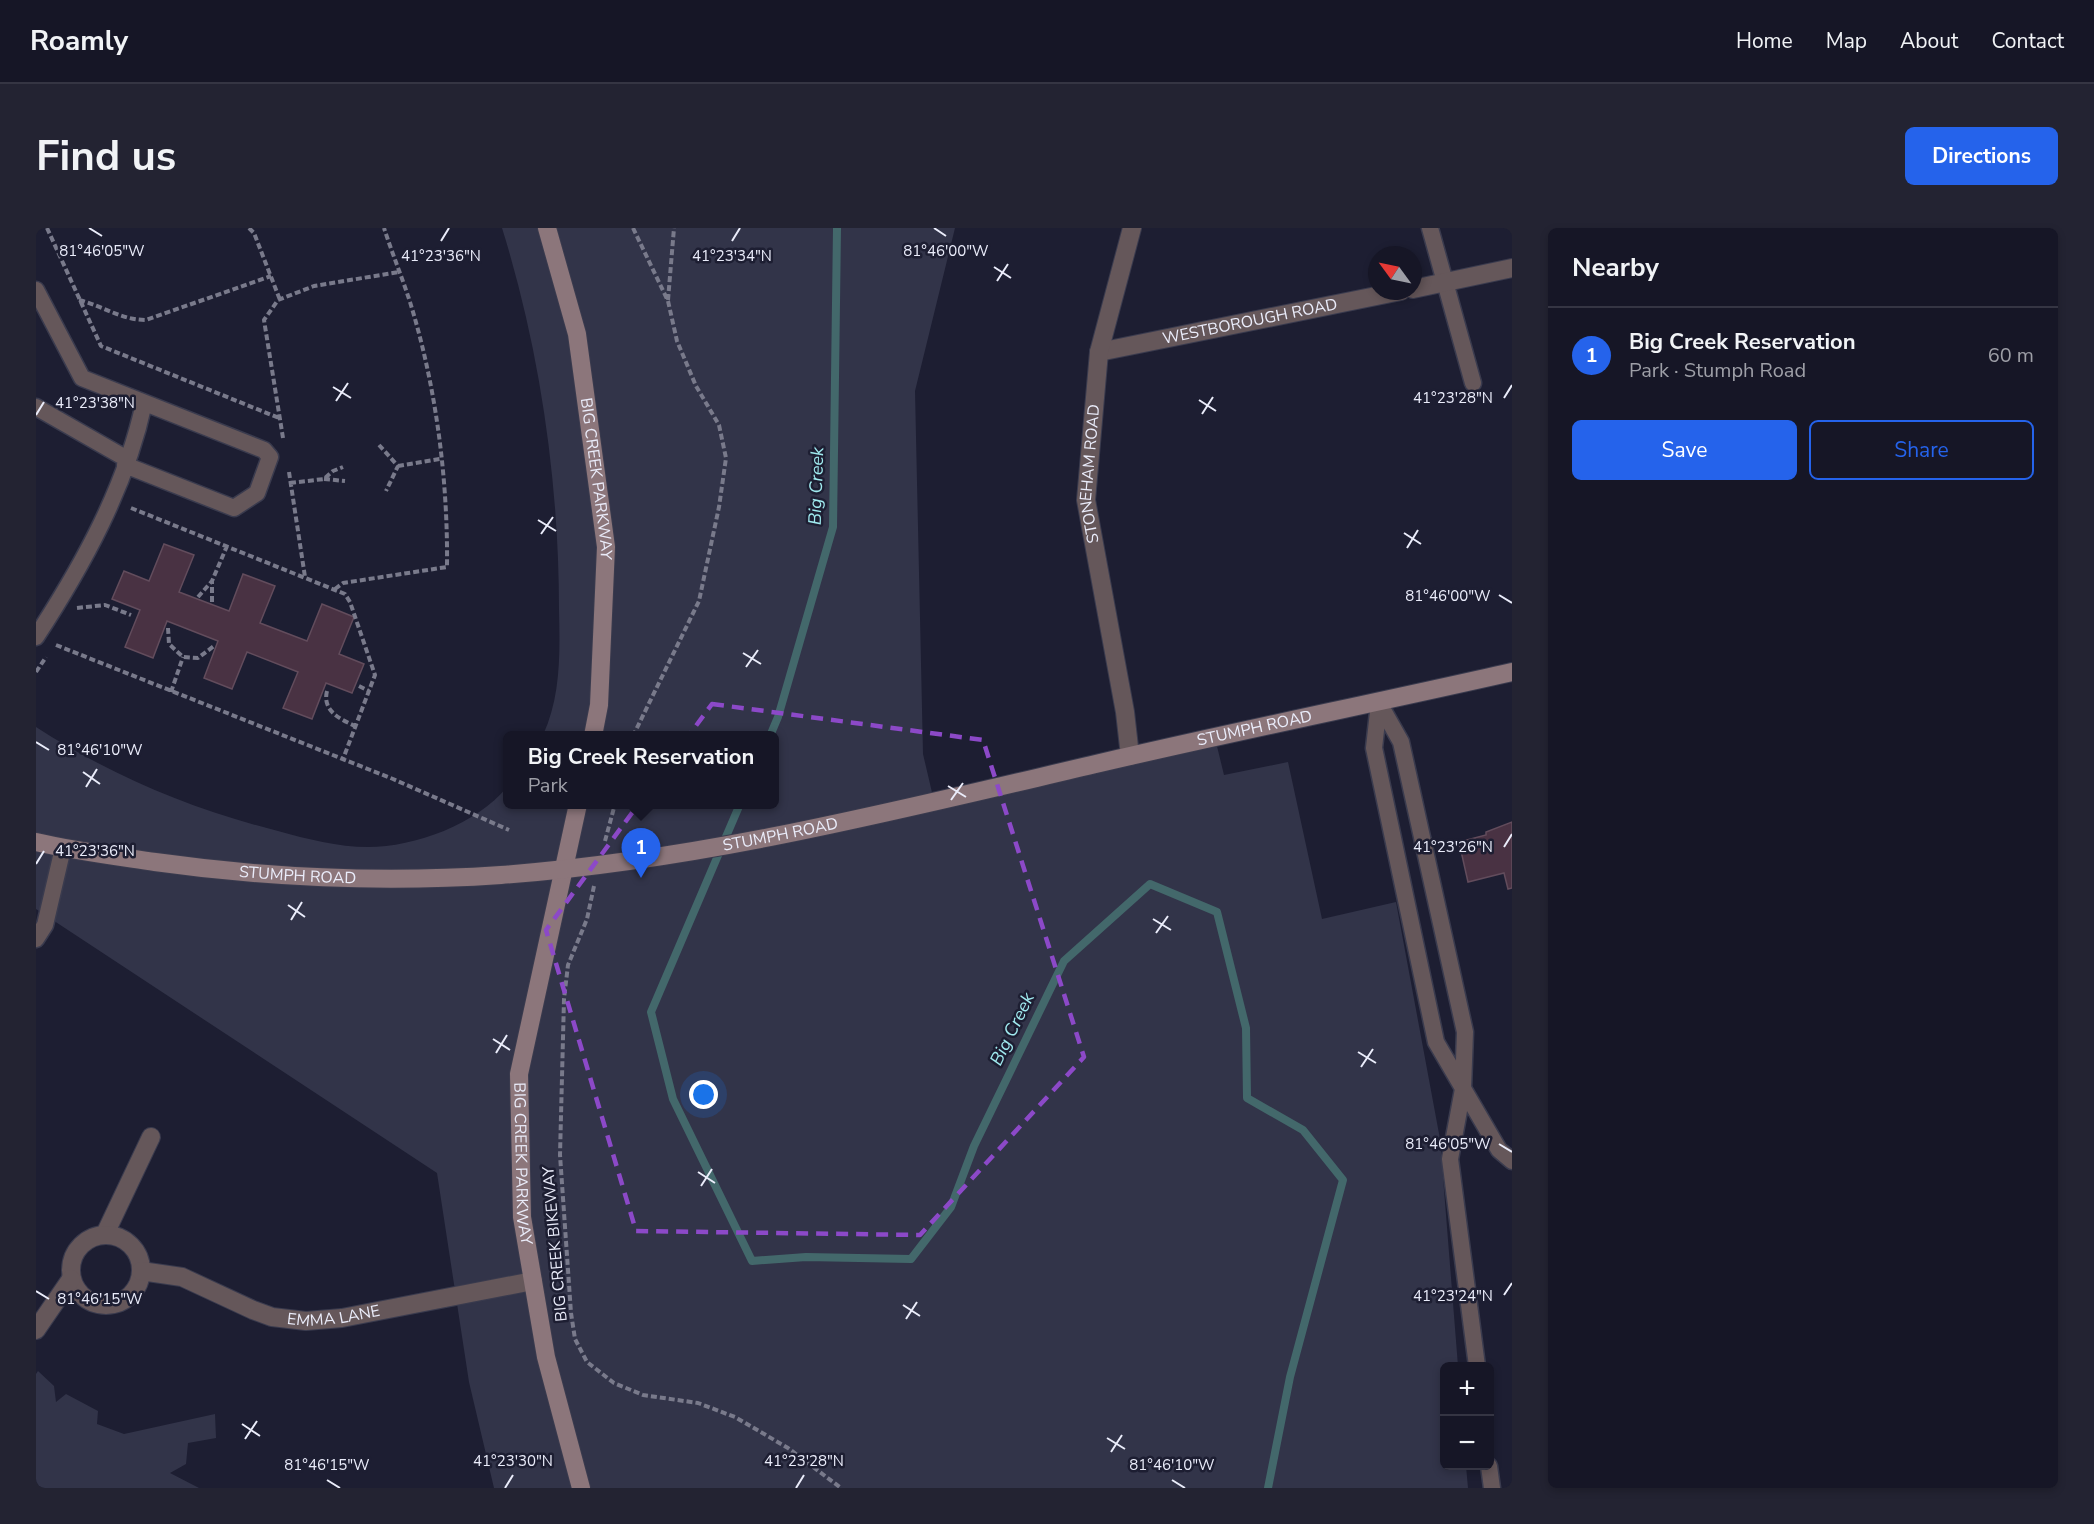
<!DOCTYPE html>
<html lang="en">
<head>
<meta charset="utf-8">
<style>
	body { margin:0; font-family:"Nunito Sans",sans-serif; background:#232332; color:#f1f3f6 }
	.controls { position:absolute; right:18px; bottom:18px; display:grid; overflow:hidden; border-radius:9px; box-shadow:0 3px 9px #0003 }
	.controls button { width:54px; height:54px; display:grid; place-items:center; padding:0; border:0; border-bottom:2px solid #353543; background:#161626; color:#f1f3f6; font:30px sans-serif }
	.compass { position:absolute; left:1332px; top:18px; width:54px; height:54px; border-radius:50%; background:#161626; box-shadow:0 3px 9px #0003; rotate:303deg }
	.you { position:absolute; left:668px; top:867px; width:21px; height:21px; margin:-15px; border:4px solid #fff; border-radius:50%; background:#1a73e8; box-shadow:0 0 0 9px #1a73e833 }
	.badge { display:grid; place-items:center; width:39px; height:39px; border-radius:50%; background:#2563eb; color:#fff; font-size:20px; font-weight:700 }
	.pin { position:absolute; translate:-50% -50px; filter:drop-shadow(0 2px 3px #0008) }
	.pin::after { content:''; position:absolute; top:32px; width:21px; height:18px; background:inherit; clip-path:polygon(0 0,100% 0,50% 100%) }
	.popup { position:absolute; left:467px; top:503px; width:276px; height:78px; box-sizing:border-box; display:grid; place-content:center; border-radius:9px; background:#161626; filter:drop-shadow(0 2px 4px #0005); font-size:20px; white-space:nowrap; color:#9e9fa7 }
	.popup b { font-size:22px; color:#f1f3f6 }
	.popup::after { content:''; position:absolute; left:50%; top:100%; margin-left:-12px; border:12px solid transparent; border-top-color:#161626 }
	.list { margin:0; padding:0; list-style:none }
	h2 { display:flex; justify-content:space-between; align-items:center; height:78px; margin:0; padding:0 24px; font-size:26px }
	h2 small { font-size:20px; font-weight:400; color:#9e9fa7 }
	.list li { display:grid; grid-template-columns:39px 1fr auto; gap:18px; align-items:center; box-sizing:border-box; height:96px; padding:0 24px; border-top:2px solid #353543 }
	.list b { display:block; font-size:22px; white-space:nowrap }
	.list p { margin:0; font-size:20px; white-space:nowrap; color:#9e9fa7 }
	.list em { font-size:20px; font-style:normal; color:#9e9fa7 }
	.actions { display:flex; gap:12px; padding:18px 24px }
	.actions a { flex:1; padding:14px 0; border:2px solid #2563eb; border-radius:9px; text-align:center; font-size:21px; color:#2563eb }
	.actions .main { background:#2563eb; color:#fff }
	.map { position:relative; flex:none; width:1476px; height:1260px; overflow:hidden; border-radius:9px }
	header { display:flex; align-items:center; gap:36px; box-sizing:border-box; height:84px; padding:0 30px; background:#161626; border-bottom:2px solid #353543 }
	header strong { font-size:28px }
	nav { display:flex; gap:33px; margin-inline-start:auto; font-size:21px }
	.intro { display:flex; align-items:center; justify-content:space-between; box-sizing:border-box; height:144px; padding:0 36px }
	h1 { margin:0; font-size:42px }
	.button { padding:15px 27px; border-radius:9px; background:#2563eb; color:#fff; font-size:21px; font-weight:700 }
	main { display:flex; gap:36px; padding:0 36px }
	aside { flex:1; background:#161626; border-radius:9px; box-shadow:0 3px 9px #0003 }
	.map>svg:first-child { display:block }
</style>
</head>
<body>
<header>
<strong>Roamly</strong>
<nav><a>Home</a><a>Map</a><a>About</a><a>Contact</a></nav>
</header>
<div class="intro"><h1>Find us</h1><a class="button">Directions</a></div>
<main>
<div class="map">
<svg width="1476" height="1260" viewBox="0 0 1476 1260">
	<rect width="100%" height="100%" fill="#1d1e32"/>
	<path fill="#323449" d="M466,0H919L879,163L887,526L898,573L1179,510L1188,547L1252,534L1286,691L1360,674L1404,911L1422,1138H1408V1238H1430L1432,1260H458L433,1154L401,945L0,681V499C76,548 155,581 242,603C271,611 302,619 332,619C379,619 441,596 471,559L472,576H738V508L507,507C525,468 524,424 523,382C523,254 504,122 466,0Z
		M2,1143L18,1158L20,1174L30,1166L62,1183L61,1196L88,1206L179,1186L180,1210L152,1215L150,1236L134,1245L163,1260H0V1146Z"/>
	<g fill="none" stroke-linecap="round" stroke-linejoin="round">
		<path stroke="#43686b" stroke-width="8" d="M734,508L742,489L797,299L801,0
			M704,576L615,784L637,871L716,1033L770,1029L875,1031L915,979L938,918L1028,733L1114,656L1181,684L1210,800L1211,870L1267,902L1307,952L1254,1149L1232,1260"/>
	</g>
	<path fill="#493243" stroke="#624c5c" stroke-width="1.5" d="M128,316L158,327L143,364L193,383L207,346L239,358L224,395L271,413L286,376L318,389L303,426L328,436L316,465L290,455L276,491L247,480L262,444L211,424L196,461L168,450L182,413L131,393L117,430L89,419L104,382L76,371L88,343L113,353Z
		M1476,594V660L1472,661L1468,645L1432,654L1423,614L1450,607V604Z"/>
	<g fill="none" stroke-linecap="round" stroke-linejoin="round">
		<defs>
			<path id="lane" d="M1394,0L1437,155
				M0,62L46,150L228,222L234,229L221,265L198,280L89,237
				M0,179L91,231
				M0,409C47,337 90,259 108,175
				M1343,475L1365,514L1429,804L1427,861L1414,931L1441,1138
				M1343,475L1338,520L1400,814L1463,922L1476,933
				M0,711L9,697L27,620
				M1453,1238L1456,1260"/>
			<g id="street">
				<path d="M1377,61L1476,40"/>
				<path id="s1" d="M1063,124L1365,63"/>
				<path id="s2" d="M1094,528L1089,484L1050,272L1063,124L1096,0"/>
				<path d="M69,1006L115,909"/>
				<circle cx="70" cy="1042" r="35"/>
				<path id="s3" d="M105,1043L146,1049L217,1082L236,1089L270,1093L306,1090L497,1053"/>
				<path d="M0,1102L35,1051"/>
			</g>
			<g id="secondary">
				<path id="s4" d="M511,0L541,106L570,319L563,477L557,508"/>
				<path id="s5" d="M542,576L483,846L486,989L510,1129L545,1260"/>
				<path id="s6" d="M0,614C39,623 79,628 119,634C233,650 350,655 465,647C667,632 867,581 1064,535C1201,503 1339,475 1476,444"/>
			</g>
		</defs>
		<use href="#lane" stroke="#3a3b4e" stroke-width="19"/>
		<use href="#street" stroke="#3a3b4e" stroke-width="20"/>
		<use href="#secondary" stroke="#3a3b4e" stroke-width="20"/>
		<path stroke="#797a8b" stroke-width="4" stroke-dasharray="6 3" stroke-linecap="butt" d="M11,0L65,118L243,190
			M213,0L218,5L244,72
			M597,0L632,73L641,113L660,158L683,197L690,230L683,279L663,373L597,508
			M43,72C67,78 85,92 110,92L235,48
			M632,72L638,0
			M247,210L228,92L242,72L278,58L363,44
			M343,217L362,238L350,263
			M362,238L404,231
			M253,244L269,349
			M288,251L309,253
			M254,255L288,251L297,243L307,239
			M95,280L309,366L314,374L339,447L307,531
			M299,361L307,355L411,339C412,251 400,158 374,74C366,49 356,25 348,0
			M162,369L176,353L191,318
			M176,374V353
			M41,380L69,377L95,387
			M132,400L133,416L147,429L162,430L178,418
			M20,417L357,551L473,602
			M0,444L10,429
			M323,458L333,463
			M291,463C286,483 304,491 319,498
			M135,464L147,429
			M569,613L579,576
			M558,658L551,691L532,737L528,771L524,927L535,1085L539,1111L551,1134L578,1155L607,1167L662,1175L699,1189L752,1220L805,1260"/>
		<use href="#lane" stroke="#65575a" stroke-width="16"/>
		<use href="#street" stroke="#65575a" stroke-width="18"/>
		<use href="#secondary" stroke="#8c767b" stroke-width="18"/>
	</g>
	<path fill="none" stroke="#8c49c8" stroke-width="4.5" stroke-dasharray="12 8" stroke-linejoin="round" d="M676,476L947,512L1048,829L884,1007L600,1003L510,702Z"/>
	<path fill="none" stroke="#eaecfa" stroke-width="2" d="M53,0L66,8M898,0L910,8M405,13L413,0M696,13L704,0M958,39L975,50M961,53L972,36M297,159L315,170M1468,170L1476,157M1163,172L1180,183M300,173L312,155M1166,186L1177,169M0,187L8,174M502,292L520,303M1368,305L1385,316M505,306L517,289M1371,320L1382,302M1463,367L1476,375M707,425L725,436M710,439L722,422M0,514L13,522M47,544L64,556M912,558L930,569M50,559L61,541M915,572L927,555M1468,619L1476,606M0,636L8,623M252,677L269,689M1117,691L1135,702M255,692L266,674M1120,705L1132,688M457,811L474,822M1322,824L1340,835M460,825L471,807M1325,839L1337,821M1463,916L1476,924M662,944L679,955M665,958L676,941M0,1063L13,1071M1468,1067L1476,1055M867,1077L884,1088M870,1091L881,1074M206,1196L224,1208M1071,1210L1089,1221M209,1211L221,1193M1075,1224L1086,1207M291,1252L304,1260M1136,1252L1149,1260M469,1260L477,1247M760,1260L768,1247"/>
	<g text-anchor="middle" dominant-baseline="central" stroke-width="5" stroke-linejoin="round" paint-order="stroke">
		<g font-size="16" fill="#eaecfa" stroke="#1d1e32">
			<text stroke="none"><textPath href="#s1" startOffset="154">WESTBOROUGH ROAD</textPath></text>
			<text stroke="none"><textPath href="#s2" startOffset="286">STONEHAM ROAD</textPath></text>
			<text stroke="none"><textPath href="#s4" startOffset="256">BIG CREEK PARKWAY</textPath></text>
			<text stroke="none"><textPath href="#s6" startOffset="1236">STUMPH ROAD</textPath></text>
			<text stroke="none"><textPath href="#s6" startOffset="750">STUMPH ROAD</textPath></text>
			<text stroke="none"><textPath href="#s6" startOffset="264">STUMPH ROAD</textPath></text>
			<text stroke="none"><textPath href="#s5" startOffset="366">BIG CREEK PARKWAY</textPath></text>
			<text transform="translate(519 1016) rotate(-95)">BIG CREEK BIKEWAY</text>
			<text stroke="none"><textPath href="#s3" startOffset="202">EMMA LANE</textPath></text>
		</g>
		<g font-size="18" font-style="italic" fill="#a0eaef" stroke="#1d1e32">
			<text transform="translate(780 258) rotate(-88)">Big Creek</text>
			<text transform="translate(976 801) rotate(-64)">Big Creek</text>
		</g>
	</g>
	<g font-size="15" text-anchor="middle" fill="#eaecfa" stroke="#1d1e32" stroke-width="5" stroke-linejoin="round" paint-order="stroke">
		<text x="910" y="28">81°46'00"W</text>
		<text x="66" y="28">81°46'05"W</text>
		<text x="405" y="33">41°23'36"N</text>
		<text x="696" y="33">41°23'34"N</text>
		<text x="1417" y="175">41°23'28"N</text>
		<text x="59" y="180">41°23'38"N</text>
		<text x="1412" y="373">81°46'00"W</text>
		<text x="64" y="527">81°46'10"W</text>
		<text x="1417" y="624">41°23'26"N</text>
		<text x="59" y="628">41°23'36"N</text>
		<text x="1412" y="921">81°46'05"W</text>
		<text x="1417" y="1073">41°23'24"N</text>
		<text x="64" y="1076">81°46'15"W</text>
		<text x="477" y="1238">41°23'30"N</text>
		<text x="768" y="1238">41°23'28"N</text>
		<text x="291" y="1242">81°46'15"W</text>
		<text x="1136" y="1242">81°46'10"W</text>
	</g>
</svg>
<div class="controls">
<button>+</button>
<button>−</button>
</div>
<svg class="compass" viewBox="-18 -18 36 36"><path d="M0-13l5 13h-10z" fill="#e53935"/><path d="M0 13l5-13h-10z" fill="#9e9fa7"/></svg>
<div class="you"></div>
<div class="pin badge" style="left:605px;top:650px">1</div>
<div class="popup"><b>Big Creek Reservation</b>Park</div>
</div>
<aside>
<h2>Nearby<small></small></h2>
<ul class="list">
<li><span class="badge">1</span><div><b>Big Creek Reservation</b><p>Park · Stumph Road</p></div><em>60 m</em></li>
</ul>
<div class="actions"><a class="main">Save</a><a>Share</a></div>
</aside>
</main>
</body>
</html>
